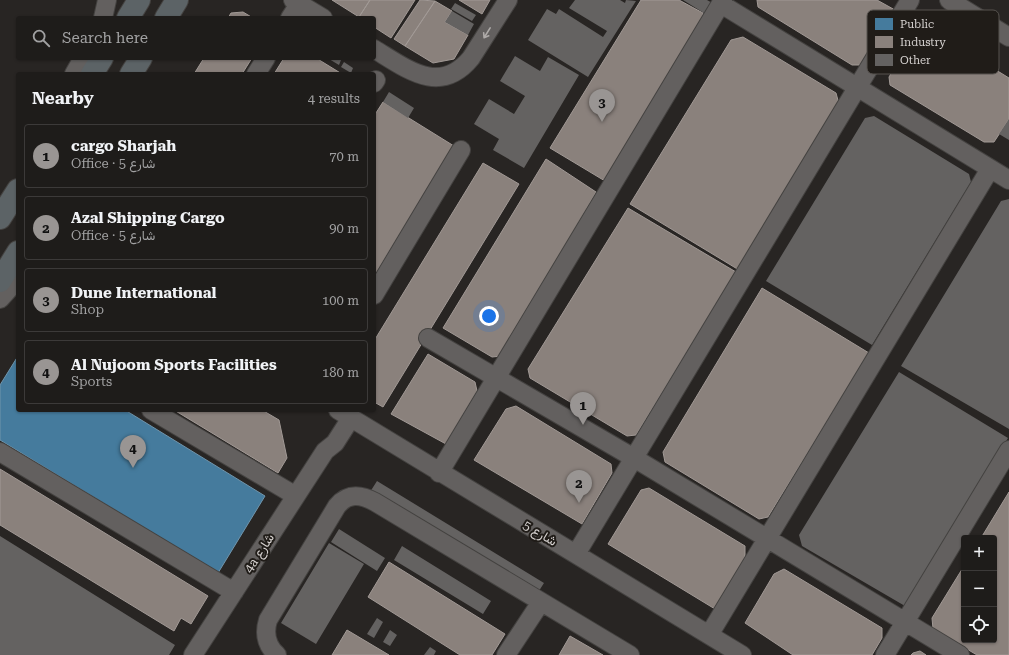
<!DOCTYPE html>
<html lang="en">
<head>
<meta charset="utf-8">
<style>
	body { margin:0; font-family:"Roboto Serif",Vazirmatn,serif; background:#262523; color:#f1f3f6 }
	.controls { position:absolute; right:12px; bottom:12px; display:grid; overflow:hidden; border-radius:4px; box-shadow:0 1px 3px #0004 }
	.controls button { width:36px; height:36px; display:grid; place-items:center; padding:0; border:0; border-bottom:1px solid #3c3a39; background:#1e1c1a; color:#f1f3f6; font:20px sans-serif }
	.you { position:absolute; left:489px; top:316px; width:14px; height:14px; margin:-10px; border:3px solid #fff; border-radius:50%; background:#1a73e8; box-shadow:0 0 0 6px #1a73e833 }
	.badge { display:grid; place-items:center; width:26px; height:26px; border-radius:50%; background:#999593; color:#111; font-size:13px; font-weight:700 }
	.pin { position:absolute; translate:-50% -33px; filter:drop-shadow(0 1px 2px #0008) }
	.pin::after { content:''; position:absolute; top:21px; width:14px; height:12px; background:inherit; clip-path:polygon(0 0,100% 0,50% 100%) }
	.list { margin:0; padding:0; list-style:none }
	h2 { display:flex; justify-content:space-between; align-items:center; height:52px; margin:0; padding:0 16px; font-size:17px }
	h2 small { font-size:13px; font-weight:400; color:#a1a1a2 }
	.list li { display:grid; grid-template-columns:26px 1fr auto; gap:12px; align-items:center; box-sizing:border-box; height:64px; margin:0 8px 8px; padding:0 8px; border:1px solid #3c3a39; border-radius:4px }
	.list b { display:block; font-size:15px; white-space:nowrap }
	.list p { margin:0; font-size:13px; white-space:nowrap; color:#a1a1a2 }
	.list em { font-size:13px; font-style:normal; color:#a1a1a2 }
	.icon { flex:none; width:22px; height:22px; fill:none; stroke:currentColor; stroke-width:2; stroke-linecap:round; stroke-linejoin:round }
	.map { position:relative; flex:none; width:1009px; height:655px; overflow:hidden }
	.search { position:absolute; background:#1e1c1a; box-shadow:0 1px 3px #0004; left:16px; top:16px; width:360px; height:44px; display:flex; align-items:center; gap:10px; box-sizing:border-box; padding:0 14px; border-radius:4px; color:#a1a1a2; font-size:15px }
	.panel { position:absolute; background:#1e1c1a; box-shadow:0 1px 3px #0004; left:16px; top:72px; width:360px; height:340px; border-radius:4px }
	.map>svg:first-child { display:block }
</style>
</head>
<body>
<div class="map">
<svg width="1009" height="655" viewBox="0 0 1009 655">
	<rect width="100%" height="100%" fill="#282523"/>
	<path fill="#457b9d" stroke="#7095ac" d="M18,356V410H125L265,496L218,573L0,440V385Z"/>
	<path fill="#8a817c" stroke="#a19995" d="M332,0H370L359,17Z
		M370,0H415L391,38L374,27V18L359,17Z
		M420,0L435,1L405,46L394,39Z
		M459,0H490L482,14Z
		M641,0H679L703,13L701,26L605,181L550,148Z
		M757,0H877L895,10L863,65H852L758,7Z
		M435,1L452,11L445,22L468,35L454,59L433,63L405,46Z
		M243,12L253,18H228L231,13Z
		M921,24L1009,78V119L994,142H984L890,85L889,77Z
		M743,37L836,93L839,104L739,270L630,204L731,40Z
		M204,58H252L242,74H194Z
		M284,58H316L342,74H274Z
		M383,102L454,146L374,276V116Z
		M546,159L596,192L502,356L492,357L443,328Z
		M483,163L519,184L383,407L374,402V341Z
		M628,208L736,272L636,435L627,436L530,378L528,369Z
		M762,288L869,353L768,517L759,519L665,462L663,452Z
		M428,354L475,382L477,391L446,444L391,414Z
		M516,406L611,464L612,473L582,524L474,460L506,409Z
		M174,410H262L279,420L287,458L278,473Z
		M0,469L208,596L191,624L181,618L174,631L0,525Z
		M649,488L745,546V558L715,609L608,544L641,490Z
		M1009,492V655H977L933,629L932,618L964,566V640H994V538H981Z
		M389,562L505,634L492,655H460L368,597Z
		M784,569L882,628V638L872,655H793L745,623L774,574Z
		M347,630L389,655H332Z
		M570,636L603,655H559Z
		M920,651L926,655H911L913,653Z"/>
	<path fill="#646261" d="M575,0H620L625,3L626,0L636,1L588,77L528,40L547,9L556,14L559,9L603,37L607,31L569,8Z
		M683,0H707L714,4L707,15Z
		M455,3L476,15L472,21L451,9Z
		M452,11L474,24L468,35L445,22Z
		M515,56L540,71L548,57L579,75L524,168L493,150L499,139L474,124L489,99L514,114L525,96L500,81Z
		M330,58H338L341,60L339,65L329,59Z
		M344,62L353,68L351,73L341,67Z
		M389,92L414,108L408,118L383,102Z
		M874,116L969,174L971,182L872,345L766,281L865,118Z
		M1009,119V140L999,134Z
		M1009,199V429L901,366L1001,201Z
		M899,372L1008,438L905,606L802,546L799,535Z
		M377,481L544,583L537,594L370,492Z
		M339,529L385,558L377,571L331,542Z
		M0,536L175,645L169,655H0Z
		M329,543L364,564L316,644L281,623Z
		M402,546L491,601L483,614L394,560Z
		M377,618L383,622L374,638L367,634Z
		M390,630L397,635L390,646L383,642Z
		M430,647L436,651L434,655H424Z"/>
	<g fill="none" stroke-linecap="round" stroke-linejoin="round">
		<defs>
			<path id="minor" d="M293,0L323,18
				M949,0L1009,37
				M721,4L1009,180
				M103,18L107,0
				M290,18L299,4
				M374,49C407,69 440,96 471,58L508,0
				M74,74L83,58
				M256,74L266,58
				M374,83L376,80
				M374,295L461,150
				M0,299L18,279
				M428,338L634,458L960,655
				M151,410L296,496
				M338,410L742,655
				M0,452L234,592
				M439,473L723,0
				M576,554L910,0
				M709,635L990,169
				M193,655L325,451L335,443L351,418
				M277,655C266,645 264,633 268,620L337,506C348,493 360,494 375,502L630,655
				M506,655L541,602
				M885,655L1009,450"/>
			<path id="major" d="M128,18L139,0
				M166,18L177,0
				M92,74L102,58
				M131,74L141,58
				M0,218L18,190
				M0,281L18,252"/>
		</defs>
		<use href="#minor" stroke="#444240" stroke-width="20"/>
		<use href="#major" stroke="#444240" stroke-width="24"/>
		<use href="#minor" stroke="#63605f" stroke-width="18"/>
		<use href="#major" stroke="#5c6366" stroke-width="22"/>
	</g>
	<defs><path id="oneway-shaft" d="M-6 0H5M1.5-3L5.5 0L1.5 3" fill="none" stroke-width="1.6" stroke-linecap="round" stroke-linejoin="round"/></defs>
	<use stroke="#aeaaa8" href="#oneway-shaft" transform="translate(487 33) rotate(122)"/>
	<g text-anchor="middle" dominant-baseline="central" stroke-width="4" stroke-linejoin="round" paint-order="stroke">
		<g font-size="13" fill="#d6d2d0" stroke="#201c18">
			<text transform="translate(540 533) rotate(31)">شارع 5</text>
			<text transform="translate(259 553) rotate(-57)">4a شارع</text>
		</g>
	</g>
	<rect x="867" y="10" width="132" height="64" rx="6" fill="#201c18" stroke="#57534f" stroke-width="1"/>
	<rect x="875" y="18" width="18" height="12" fill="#457b9d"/>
	<rect x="875" y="36" width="18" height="12" fill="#8a817c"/>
	<rect x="875" y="54" width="18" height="12" fill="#646261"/>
	<g font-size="11" fill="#d6d2d0">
		<text x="900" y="28">Public</text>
		<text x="900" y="46">Industry</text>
		<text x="900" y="64">Other</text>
	</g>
</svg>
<div class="controls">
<button>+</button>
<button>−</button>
<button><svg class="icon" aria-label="locate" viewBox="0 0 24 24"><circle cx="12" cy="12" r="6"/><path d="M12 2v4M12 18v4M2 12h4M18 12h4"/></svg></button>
</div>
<div class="you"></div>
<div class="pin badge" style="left:583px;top:425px">1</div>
<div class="pin badge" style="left:579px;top:503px">2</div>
<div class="pin badge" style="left:602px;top:122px">3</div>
<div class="pin badge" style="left:133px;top:468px">4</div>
<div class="search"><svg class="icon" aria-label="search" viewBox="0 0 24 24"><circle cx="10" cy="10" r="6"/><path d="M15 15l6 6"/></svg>Search here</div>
<section class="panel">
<h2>Nearby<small>4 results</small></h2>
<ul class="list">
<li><span class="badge">1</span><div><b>cargo Sharjah</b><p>Office · شارع 5</p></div><em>70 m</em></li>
<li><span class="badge">2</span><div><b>Azal Shipping Cargo</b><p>Office · شارع 5</p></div><em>90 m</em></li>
<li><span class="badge">3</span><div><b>Dune International</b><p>Shop</p></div><em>100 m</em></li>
<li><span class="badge">4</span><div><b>Al Nujoom Sports Facilities</b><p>Sports</p></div><em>180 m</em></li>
</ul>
</section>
</div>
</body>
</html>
